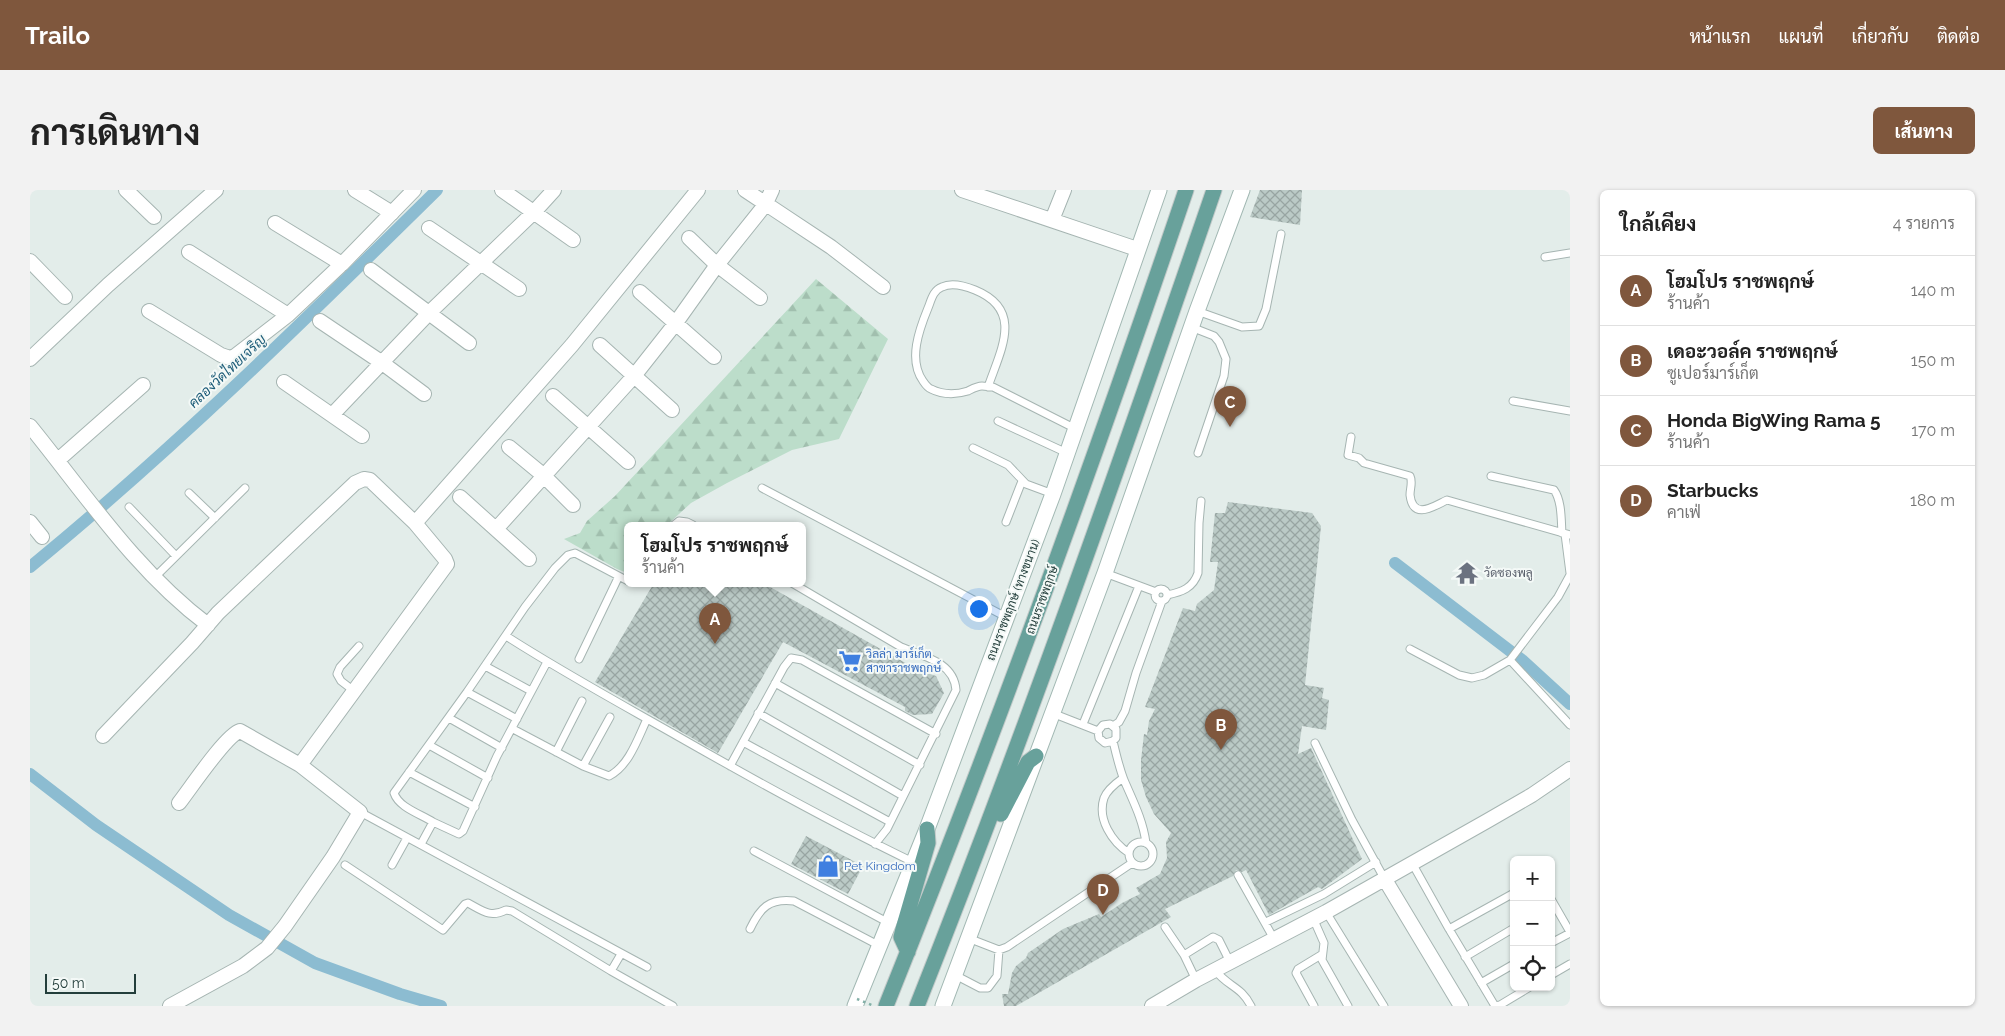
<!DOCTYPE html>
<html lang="th">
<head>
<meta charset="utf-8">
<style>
	body { margin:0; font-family:Raleway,Sarabun,sans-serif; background:#f2f2f2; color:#222 }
	.controls { position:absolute; right:15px; bottom:15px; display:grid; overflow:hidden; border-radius:8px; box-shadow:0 1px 4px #0004 }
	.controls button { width:45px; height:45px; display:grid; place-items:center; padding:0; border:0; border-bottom:1px solid #e0e0e0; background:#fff; color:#222; font:25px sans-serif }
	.scale { position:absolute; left:15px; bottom:12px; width:91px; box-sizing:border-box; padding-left:5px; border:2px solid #233e3b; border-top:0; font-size:14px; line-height:18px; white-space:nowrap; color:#233e3b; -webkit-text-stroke:4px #f4f9f7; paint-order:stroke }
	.you { position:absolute; left:948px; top:418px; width:18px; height:18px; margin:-12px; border:4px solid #fff; border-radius:50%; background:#1a73e8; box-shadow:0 0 0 8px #1a73e833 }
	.badge { display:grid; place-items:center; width:32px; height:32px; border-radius:50%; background:#7f573d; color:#fff; font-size:16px; font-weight:700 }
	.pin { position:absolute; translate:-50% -41px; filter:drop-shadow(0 1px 2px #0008) }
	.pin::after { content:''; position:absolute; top:26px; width:18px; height:15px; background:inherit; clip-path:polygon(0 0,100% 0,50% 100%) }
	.popup { position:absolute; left:594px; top:332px; width:182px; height:65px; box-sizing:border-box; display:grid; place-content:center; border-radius:8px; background:#fff; filter:drop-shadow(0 1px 4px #0005); font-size:16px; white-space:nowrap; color:#767676 }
	.popup b { font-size:19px; color:#222 }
	.popup::after { content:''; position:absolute; left:50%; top:100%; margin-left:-10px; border:10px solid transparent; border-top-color:#fff }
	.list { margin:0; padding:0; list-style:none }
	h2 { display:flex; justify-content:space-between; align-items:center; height:65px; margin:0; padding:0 20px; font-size:21px }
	h2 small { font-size:16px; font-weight:400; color:#767676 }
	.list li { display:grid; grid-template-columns:32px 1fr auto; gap:15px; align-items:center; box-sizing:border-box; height:70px; padding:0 20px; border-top:1px solid #e0e0e0 }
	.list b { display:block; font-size:19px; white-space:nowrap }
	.list p { margin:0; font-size:16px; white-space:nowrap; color:#767676 }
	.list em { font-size:16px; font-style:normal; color:#767676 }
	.icon { flex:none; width:28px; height:28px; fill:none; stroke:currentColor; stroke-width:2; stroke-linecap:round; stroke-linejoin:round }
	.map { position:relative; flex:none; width:1540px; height:816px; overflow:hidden; border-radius:8px }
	header { display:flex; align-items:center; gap:30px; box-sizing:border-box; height:70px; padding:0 25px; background:#7f573d; color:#fff }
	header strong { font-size:24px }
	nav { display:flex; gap:28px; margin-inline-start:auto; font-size:18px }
	.intro { display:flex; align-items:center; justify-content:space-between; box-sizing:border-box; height:120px; padding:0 30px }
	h1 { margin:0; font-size:35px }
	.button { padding:12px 22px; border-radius:8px; background:#7f573d; color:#fff; font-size:18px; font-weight:700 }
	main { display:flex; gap:30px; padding:0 30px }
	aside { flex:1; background:#fff; border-radius:8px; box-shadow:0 1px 4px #0004 }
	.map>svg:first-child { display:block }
</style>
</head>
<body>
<header>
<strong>Trailo</strong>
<nav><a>หน้าแรก</a><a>แผนที่</a><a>เกี่ยวกับ</a><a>ติดต่อ</a></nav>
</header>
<div class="intro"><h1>การเดินทาง</h1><a class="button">เส้นทาง</a></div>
<main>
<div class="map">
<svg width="1540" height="816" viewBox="0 0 1540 816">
	<defs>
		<pattern id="forest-firs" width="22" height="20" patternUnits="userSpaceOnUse" patternTransform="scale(1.25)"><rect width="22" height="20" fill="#bcddca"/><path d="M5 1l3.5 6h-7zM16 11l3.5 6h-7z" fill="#a1bfae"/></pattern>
		<pattern id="building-cross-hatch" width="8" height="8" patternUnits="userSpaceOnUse" patternTransform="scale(1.25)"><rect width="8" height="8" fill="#bbcac6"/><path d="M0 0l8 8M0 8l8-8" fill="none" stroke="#98a5a2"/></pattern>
	</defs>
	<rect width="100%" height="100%" fill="#e3edea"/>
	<path fill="url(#forest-firs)" d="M786,89L858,149L809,249L762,260L697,293L661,313L637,335H598L597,383L587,379L534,349L550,343L557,331L585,306Z"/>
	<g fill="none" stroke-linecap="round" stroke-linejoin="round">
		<path stroke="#8cbcd1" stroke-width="12" d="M1365,373L1492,470L1540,514
			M0,377C143,260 275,130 407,0
			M0,584L66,635L199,725L285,773L370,804L411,816"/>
	</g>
	<path fill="url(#building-cross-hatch)" d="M1230,0H1272L1270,35L1220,27Z
		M1198,312L1282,323L1291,336L1275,495L1294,498L1292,508L1299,510L1296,540L1272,536L1268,564L1281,558L1332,669L1292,699L1288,697L1239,725L1216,680L1212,682L1206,680L1203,686L1135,719L1141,727L986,816H974L972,804H978L982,783L986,776L996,768L998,763L1033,739L1069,724L1071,727L1092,713L1110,704L1106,698L1130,684L1137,668L1136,652L1141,643L1124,624L1116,607L1111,590V570L1114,544L1117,545L1119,531L1125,519L1115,517L1153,418L1165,421L1167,414L1184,400L1188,372H1180L1185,323H1195Z
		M624,393H733L888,480L906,486L914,503L902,524L883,525L875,521V517L753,452L688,563L565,492Z
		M776,646L833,676L818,704L761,674Z"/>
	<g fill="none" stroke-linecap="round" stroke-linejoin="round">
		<defs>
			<path id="lane" d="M1515,67L1540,63
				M1167,121L1212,137L1229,136L1236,119L1251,44
				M1161,137L1184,146L1189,152L1196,169L1194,186L1168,263
				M958,197C971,159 994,120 945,100C935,96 922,92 912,97C903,100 901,111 898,118C889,140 878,170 893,191C895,194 898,198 901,199C913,205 925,205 938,201C942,199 947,196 952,196C955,196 960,197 963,197L1046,239
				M1483,211L1540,221
				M968,231L1037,263
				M1321,247L1318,265L1329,268L1334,273L1380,286C1383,292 1380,298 1380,305C1383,331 1404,316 1417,310L1540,345
				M943,258L978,275L996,294L1023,304
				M1461,286L1524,300C1532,311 1531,330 1532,343
				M732,298L976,427
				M159,303L185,328
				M99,317L146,366
				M976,332L992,291
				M644,335L649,331L657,332L663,335
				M1535,344L1540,383
				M1075,383L1126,402
				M124,388L215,298
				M762,393L871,457C893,466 924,472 926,500L857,639L845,654
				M1125 405a6 6 0 1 1 12 0a6 6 0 1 1-12 0Z
				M1137,405C1152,402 1163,398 1168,383L1169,333L1171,311
				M476,446C532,482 591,514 649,547C726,591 804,634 883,672
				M1380,459L1429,485L1442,488L1454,485L1480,470L1528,407L1540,385
				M549,469L588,388
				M1480,470L1540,535
				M455,476L501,501
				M745,493L890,575
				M324,501L311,491L307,484L310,477L329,456
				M437,502L487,529
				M728,523L873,606
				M1022,523L1068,541
				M419,528L472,558
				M1053,534L1109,396
				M1083,536L1089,532L1095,521L1106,483L1132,411
				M483,539L553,576L579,586C599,576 608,548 617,529
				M1083,551L1075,553L1069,548L1068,541L1073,535L1080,534L1086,539V548L1083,551C1086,564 1089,577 1094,590C1103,611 1113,630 1116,653
				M713,552L860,632
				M1285,553L1322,630L1354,688
				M399,555L458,588
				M526,562L552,511
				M553,576L580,527
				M700,576L754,477L761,468L772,470L906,544
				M379,582L445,617
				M1093,588C1086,593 1077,600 1074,608C1067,629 1082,652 1099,663
				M330,622L617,777
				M403,632L429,644L433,641L467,566L517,472
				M1099 664a12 12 0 1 1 24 0a12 12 0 1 1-24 0Z
				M391,654L403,632C391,624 369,618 364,603L437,502L495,417L525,378L538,365L545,363L598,391
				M724,661L859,733
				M1382,673L1419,739L1465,816L1470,815L1500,797
				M315,675L413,740L435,714L438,713C453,721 460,728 476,720L482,721L581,781L643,816
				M362,675L377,648
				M1208,685L1244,749
				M1521,709L1540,742
				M1296,722L1354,816
				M1283,728L1294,753L1292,770L1318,816
				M1236,732L1294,704L1346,672
				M1135,737L1154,765L1166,790
				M720,739C730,718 739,708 764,711L850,756
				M1419,739L1484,703
				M938,748L969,760L977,757L1102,673
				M1521,753L1540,743
				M1154,765L1183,747L1189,750L1200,772
				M1435,767L1484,738
				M1185,780C1198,797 1211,796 1221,816
				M581,781L591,764
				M925,785L950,798H958L967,786L969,760
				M1521,785L1540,774
				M1451,793L1484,774
				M1284,816L1266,783L1268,779L1291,765"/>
			<path id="street" d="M96,0L124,27
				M325,0L362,23
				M472,0L543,50
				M715,0L801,57L853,97
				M932,0L1107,59
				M1022,30L1034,0
				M245,33L312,74
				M399,38L489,99
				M659,48L687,75L730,108
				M159,62L258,125
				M0,71L35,107
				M341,80L439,153
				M610,102L684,167
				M119,121L191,165L200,168L205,166L258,125L312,74L384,0
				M290,131L351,172L394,204
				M570,155L642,220
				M0,169L78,95L186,0
				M254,192L332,246
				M523,206L598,272
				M302,225L399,123L504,22L524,0
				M0,236C56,305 106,381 178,435
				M479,257L513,285L543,315
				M28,270L113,195
				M430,307L499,369
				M0,332L12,347
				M385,333L542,155L668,0
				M467,338L604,186L645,134L687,75L735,15L742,0
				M73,546L162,453L188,423L325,293L334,289L340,290L385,333L415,369L417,374L270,575
				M1354,688L1431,816
				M140,816L213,776L237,758L255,736L303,667L330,622L270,575L210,541C196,545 160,599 149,613
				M1122,816L1166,790L1296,722L1457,631L1502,605L1540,579"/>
			<path id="secondary" d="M825,816L897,639L1023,304L1129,0
				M913,816L1075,383L1167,121L1212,0"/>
			<path id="primary" d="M971,624L998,572L1006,566
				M878,762L871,747L873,739L898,653L897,639
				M856,816C964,547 1063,275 1156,0
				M887,816C994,547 1090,274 1184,0"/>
		</defs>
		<use href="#lane" stroke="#a6b5b2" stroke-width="9"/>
		<use href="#street" stroke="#a6b5b2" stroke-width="16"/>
		<use href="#secondary" stroke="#a2b8b3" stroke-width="17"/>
		<use href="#primary" stroke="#c1c9c8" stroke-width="17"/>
		<use href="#lane" stroke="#fff" stroke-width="7"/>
		<use href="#street" stroke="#fff" stroke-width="14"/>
		<use href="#secondary" stroke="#fff" stroke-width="15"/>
		<use href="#primary" stroke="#68a19b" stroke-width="15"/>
		<path stroke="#84b0a8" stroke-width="2.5" stroke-dasharray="2.5 4" stroke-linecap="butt" d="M827,809L844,816"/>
	</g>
	<defs>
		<symbol id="temple-bare" viewBox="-9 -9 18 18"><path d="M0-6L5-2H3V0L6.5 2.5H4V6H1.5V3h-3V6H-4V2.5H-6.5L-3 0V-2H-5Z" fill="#6b7280" stroke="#f4f9f7" stroke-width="2.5" paint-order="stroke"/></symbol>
		<symbol id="supermarket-bare" viewBox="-9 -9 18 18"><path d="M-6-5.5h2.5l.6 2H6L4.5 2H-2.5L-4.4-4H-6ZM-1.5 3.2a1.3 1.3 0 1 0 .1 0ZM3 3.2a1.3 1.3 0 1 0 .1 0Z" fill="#3f7fe0" stroke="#f4f9f7" stroke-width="2.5" paint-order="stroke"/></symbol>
		<symbol id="shop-bare" viewBox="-9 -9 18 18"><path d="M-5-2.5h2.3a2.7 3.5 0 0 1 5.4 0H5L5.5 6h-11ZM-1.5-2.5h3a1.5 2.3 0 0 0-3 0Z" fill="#3f7fe0" stroke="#f4f9f7" stroke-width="2.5" paint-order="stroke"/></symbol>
	</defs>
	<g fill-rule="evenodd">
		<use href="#temple-bare" x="1421" y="367" width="32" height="32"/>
		<use href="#supermarket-bare" x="804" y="455" width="32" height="32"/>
		<use href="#shop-bare" x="782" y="660" width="32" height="32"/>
	</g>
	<g text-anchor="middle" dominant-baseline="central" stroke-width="4" stroke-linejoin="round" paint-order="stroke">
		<g font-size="12" fill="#5b616d" stroke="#f4f9f7" text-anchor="start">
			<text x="1454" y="383">วัดซองพลู</text>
		</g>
		<g font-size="12" fill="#233e3b" stroke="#f4f9f7">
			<text transform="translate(983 410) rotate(-69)">ถนนราชพฤกษ์ (ทางขนาน)</text>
			<text transform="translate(1012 410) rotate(-70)">ถนนราชพฤกษ์</text>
		</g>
		<g font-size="12" fill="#366cbe" stroke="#f4f9f7" text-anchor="start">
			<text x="836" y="464">วิลล่า มาร์เก็ต<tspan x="836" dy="14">สาขาราชพฤกษ์</tspan></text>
			<text x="814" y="676">Pet Kingdom</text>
		</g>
		<g font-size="14" font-style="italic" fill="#1e5d79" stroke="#f4f9f7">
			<text transform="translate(197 181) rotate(-43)">คลองวัดไทยเจริญ</text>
		</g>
	</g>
</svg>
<div class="controls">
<button>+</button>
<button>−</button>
<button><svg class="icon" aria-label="locate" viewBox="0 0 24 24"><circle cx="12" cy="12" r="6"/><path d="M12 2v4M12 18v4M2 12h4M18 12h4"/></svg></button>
</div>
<div class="scale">50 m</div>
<div class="you"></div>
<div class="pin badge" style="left:685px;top:454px">A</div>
<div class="popup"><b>โฮมโปร ราชพฤกษ์</b>ร้านค้า</div>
<div class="pin badge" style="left:1191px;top:560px">B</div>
<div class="pin badge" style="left:1200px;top:237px">C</div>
<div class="pin badge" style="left:1073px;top:725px">D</div>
</div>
<aside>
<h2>ใกล้เคียง<small>4 รายการ</small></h2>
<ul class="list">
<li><span class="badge">A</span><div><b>โฮมโปร ราชพฤกษ์</b><p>ร้านค้า</p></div><em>140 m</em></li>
<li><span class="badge">B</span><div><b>เดอะวอล์ค ราชพฤกษ์</b><p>ซูเปอร์มาร์เก็ต</p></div><em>150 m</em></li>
<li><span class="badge">C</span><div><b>Honda BigWing Rama 5</b><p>ร้านค้า</p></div><em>170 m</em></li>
<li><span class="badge">D</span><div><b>Starbucks</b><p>คาเฟ่</p></div><em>180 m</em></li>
</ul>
</aside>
</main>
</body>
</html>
